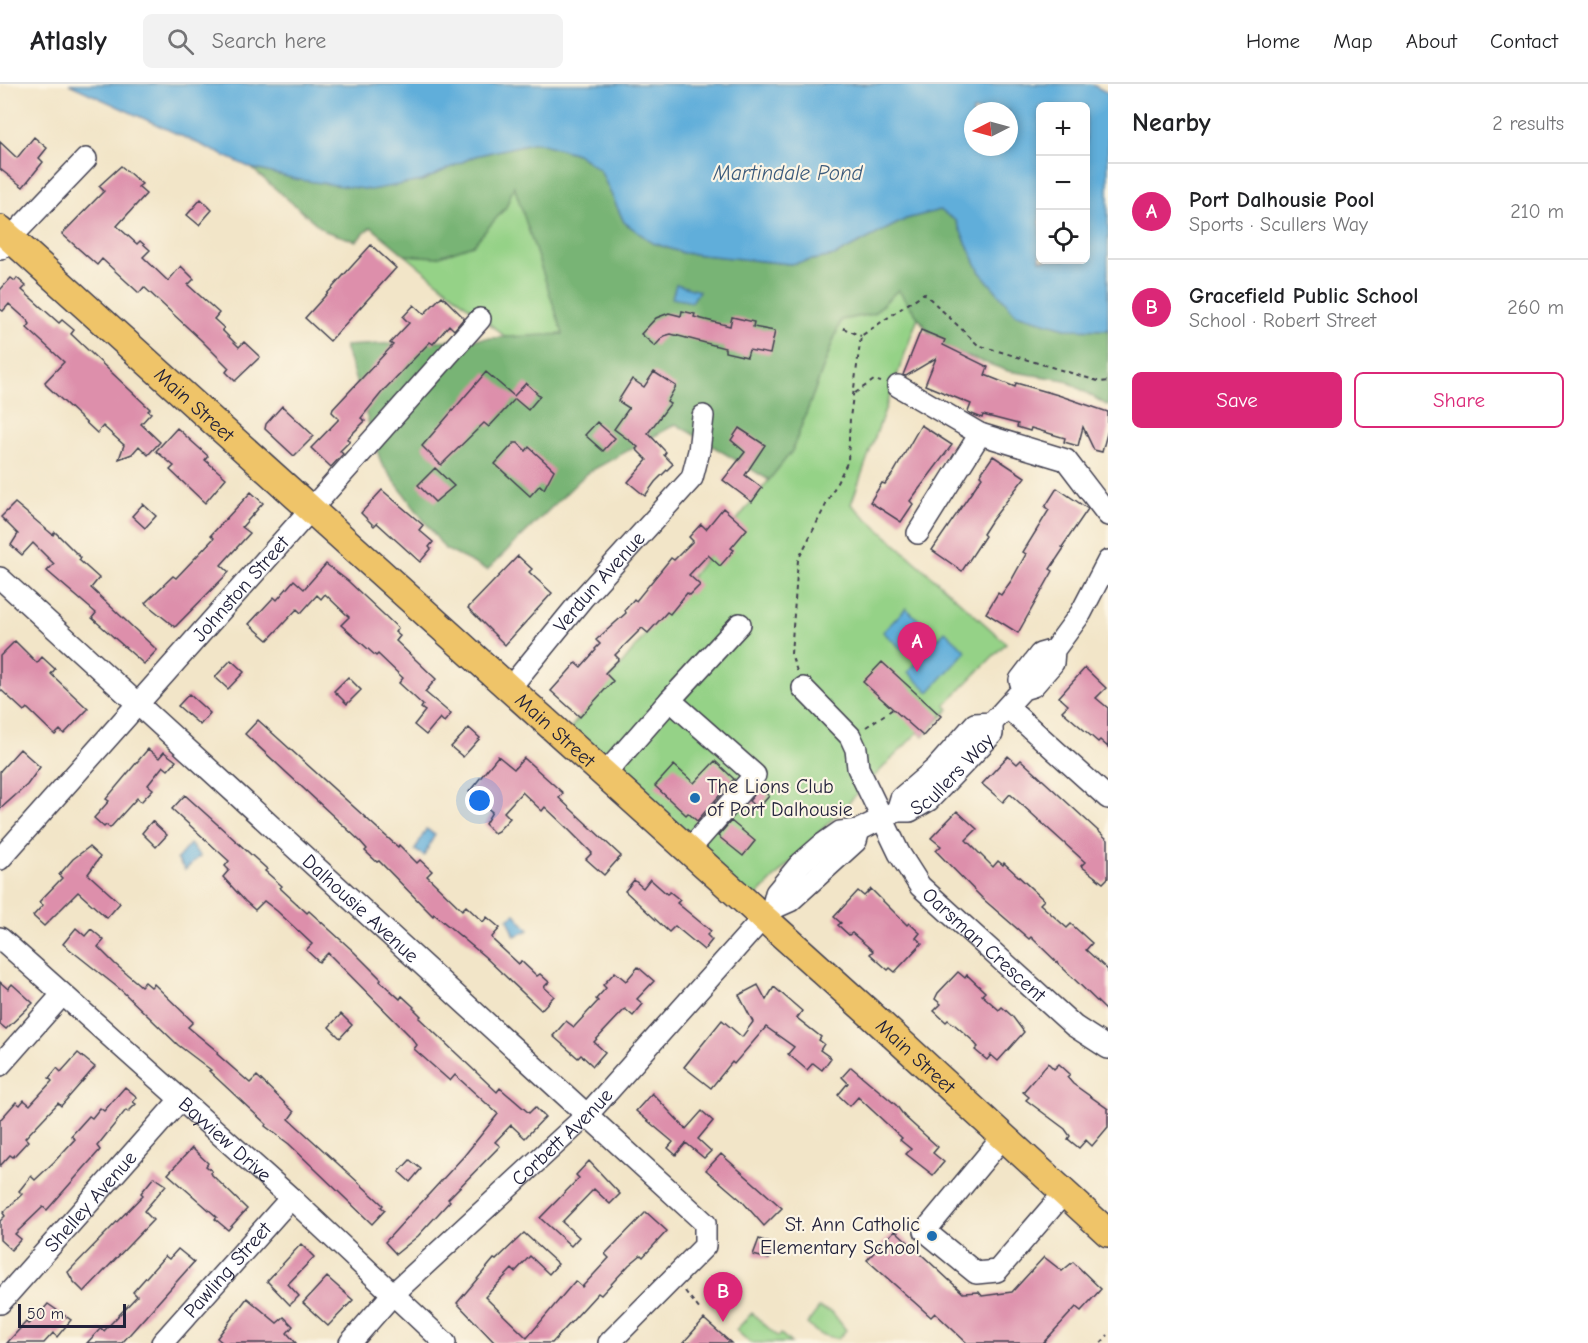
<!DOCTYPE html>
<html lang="en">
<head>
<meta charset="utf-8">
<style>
	body { margin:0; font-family:"Comic Neue",sans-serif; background:#f2f2f2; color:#202124 }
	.controls { position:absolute; right:18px; top:18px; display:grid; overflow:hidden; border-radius:9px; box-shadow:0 3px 9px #0003 }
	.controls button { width:54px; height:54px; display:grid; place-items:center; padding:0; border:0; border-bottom:2px solid #e0e0e0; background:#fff; color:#202124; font:30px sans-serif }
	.compass { position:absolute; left:964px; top:18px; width:54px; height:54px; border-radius:50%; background:#fff; box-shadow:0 3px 9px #0003; rotate:264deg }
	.scale { position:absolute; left:18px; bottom:15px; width:108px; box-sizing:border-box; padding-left:6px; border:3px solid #22223b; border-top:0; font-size:16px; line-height:21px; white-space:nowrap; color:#22223b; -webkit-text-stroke:4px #fcf5e5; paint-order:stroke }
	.you { position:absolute; left:480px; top:717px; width:21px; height:21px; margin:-15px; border:4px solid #fff; border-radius:50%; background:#1a73e8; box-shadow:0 0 0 9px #1a73e833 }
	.badge { display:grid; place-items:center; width:39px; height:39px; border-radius:50%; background:#db2777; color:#fff; font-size:20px; font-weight:700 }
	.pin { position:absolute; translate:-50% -50px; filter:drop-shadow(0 2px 3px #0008) }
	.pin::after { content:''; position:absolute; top:32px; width:21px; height:18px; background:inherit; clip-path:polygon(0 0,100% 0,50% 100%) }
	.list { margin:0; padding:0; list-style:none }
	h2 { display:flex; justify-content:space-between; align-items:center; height:78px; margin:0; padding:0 24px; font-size:26px }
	h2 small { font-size:20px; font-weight:400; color:#757577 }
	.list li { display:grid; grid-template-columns:39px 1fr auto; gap:18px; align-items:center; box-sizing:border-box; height:96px; padding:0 24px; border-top:2px solid #e0e0e0 }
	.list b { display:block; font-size:22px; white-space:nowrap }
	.list p { margin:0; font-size:20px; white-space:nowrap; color:#757577 }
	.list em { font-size:20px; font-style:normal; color:#757577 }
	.actions { display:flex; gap:12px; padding:18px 24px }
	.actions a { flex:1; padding:14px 0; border:2px solid #db2777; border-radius:9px; text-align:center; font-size:21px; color:#db2777 }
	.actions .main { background:#db2777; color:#fff }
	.icon { flex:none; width:33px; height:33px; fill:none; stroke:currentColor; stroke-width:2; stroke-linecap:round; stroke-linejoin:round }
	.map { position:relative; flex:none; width:1108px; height:1259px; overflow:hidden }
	header { display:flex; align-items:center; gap:36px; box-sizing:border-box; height:84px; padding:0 30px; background:#fff; border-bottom:2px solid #e0e0e0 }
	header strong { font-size:28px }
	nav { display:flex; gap:33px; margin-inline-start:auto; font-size:21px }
	.search { width:420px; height:54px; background:#f2f2f2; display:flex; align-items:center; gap:15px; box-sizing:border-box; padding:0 21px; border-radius:9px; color:#757577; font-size:22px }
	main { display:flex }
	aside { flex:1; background:#fff }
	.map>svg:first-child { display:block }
</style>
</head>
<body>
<header>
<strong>Atlasly</strong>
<div class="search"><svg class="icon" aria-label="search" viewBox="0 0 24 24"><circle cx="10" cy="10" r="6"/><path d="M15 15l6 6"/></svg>Search here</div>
<nav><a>Home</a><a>Map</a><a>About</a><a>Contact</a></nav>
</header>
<main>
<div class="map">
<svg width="1108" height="1259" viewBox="0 0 1108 1259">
	<rect width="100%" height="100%" fill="#fcf5e5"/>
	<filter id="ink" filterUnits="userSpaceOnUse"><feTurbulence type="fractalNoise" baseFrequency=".0167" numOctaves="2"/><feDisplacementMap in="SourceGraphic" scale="12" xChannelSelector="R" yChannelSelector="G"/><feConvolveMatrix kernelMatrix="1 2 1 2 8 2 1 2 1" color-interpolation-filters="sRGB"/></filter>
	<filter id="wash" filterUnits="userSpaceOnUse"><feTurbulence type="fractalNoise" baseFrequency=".008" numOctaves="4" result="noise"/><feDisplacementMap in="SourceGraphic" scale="24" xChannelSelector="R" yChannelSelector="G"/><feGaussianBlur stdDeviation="1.35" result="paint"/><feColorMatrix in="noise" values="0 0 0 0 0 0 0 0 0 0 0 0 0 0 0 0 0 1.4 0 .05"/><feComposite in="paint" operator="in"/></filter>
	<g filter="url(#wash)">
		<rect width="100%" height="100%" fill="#f2e5c8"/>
		<path fill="#95d287" stroke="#5c7a61" stroke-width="1.5" d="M486,86L587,124L573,308L405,171Z
			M898,205L918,233L851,420L1006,559L945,621L949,625L923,652L918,648L748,821L562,655L792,367L841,236L873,230Z
			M819,1224L832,1228L846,1246L838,1255L819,1250L807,1240Z
			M752,1229L778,1253L781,1250L791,1259H750L736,1246Z"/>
		<path fill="#78b474" stroke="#4d6b58" stroke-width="1.5" d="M536,58L577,70L600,86L624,138L653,159L683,169L790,180L834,172L906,135L940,126L956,137L980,188L1017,230L1069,245L1108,246V322L1065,296L1008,287L939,262L898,206L873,230L841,236L792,367L769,396L676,340L587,389L487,486L445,465L381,379L345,262L563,250L514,102L506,123L473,161L437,173L405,171L371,143L356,157L325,147L251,84L300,96L422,97L475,72Z"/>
		<path fill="#61aeda" stroke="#42688a" stroke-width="1.5" fill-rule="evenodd" d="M69,0H1091L1108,9V246L1069,245L1016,230L980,188L956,137L940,126L906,135L834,172L790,180L683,169L653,159L624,138L600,86L577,70L536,58L475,72L422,97L370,106L300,96L251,84ZM1040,22H1086V176H1040ZM973,27H1009V63H973Z
			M676,200L699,207L692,218L672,214Z
			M906,524L927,544L905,568L883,548Z
			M945,547L966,567L929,608L908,588Z
			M426,745L435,750L424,772L415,766Z
			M190,760L200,772L185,786L177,775Z
			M515,830L529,846L515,852L508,835Z"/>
		<g id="blocks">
			<path fill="#dd8fab" d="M34,53L47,64L39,74L43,78L23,103L0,85V58L17,74Z
				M121,82L142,100L138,103L146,110L117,142L137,160L140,157L150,166L143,173L168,197L181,182L194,195L188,201L219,229L214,235L224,244L222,246L239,263L244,258L260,273L235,297L226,288L229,284L201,256L144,203L139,209L102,175L97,181L62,150L104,107L99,102Z
				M201,115L212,126L199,141L187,131Z
				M371,161L396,184L330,257L305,234Z
				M11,194L15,197L17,194L26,202L22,206L59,239L62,236L74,246L71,250L150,325L148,327L151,329L141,340L160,358L148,371L139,362L132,370L119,375L124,361L103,342L97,349L47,302L45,298L64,278L27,244L30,240L28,237L9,220L3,227L0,225V206Z
				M442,212L464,234L454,246L449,241L433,260L430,258L383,307L361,334L365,337L347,355L350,357L340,367L343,370L331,383L311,364L339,335L332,328L333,325L393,261L390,259L409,239L403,233L414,221L424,230Z
				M682,227L695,230L694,233L730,242L732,233L754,238L753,243L775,247L770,270L749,266L747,273L725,268V264L671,250L664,252L655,262L641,250L656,234L669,229L681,232Z
				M921,246L945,256L943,261L988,283L985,291L1015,303L1016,299L1058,311L1108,328V346L1102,368L1094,366L1083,343L1078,362L1064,358L1065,354L1031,344L1030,347L1017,343L1018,340L983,331L982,334L972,330L968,328L971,320L925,301L936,274L906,292L903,291Z
				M486,288L514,312L526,299L540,312L528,326L515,315L489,343L484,339L441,381L422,362Z
				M654,288L676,302L667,318L670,320L648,349L666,368L664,371L673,380L655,398L645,412L628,398L647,376L636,365L638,363L614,345L629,324L618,317L632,295L644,303Z
				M282,322L314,352L294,372L265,345L266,340Z
				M597,338L615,354L603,367L585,351Z
				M921,341L952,361L910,417L913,420L901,438L870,418L882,399L885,400L894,388Z
				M177,344L208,372L205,376L226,394L205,419L170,386L174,382L156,367Z
				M739,344L765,361L745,391L762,404L752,418L723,396L745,368L731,356Z
				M514,359H518L526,367L529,363L554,386L544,405L540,401L530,412L495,380Z
				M993,372L1025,393L992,436L983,450L985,452L962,487L932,466L982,393L980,391Z
				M435,384L454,402L435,418L418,401Z
				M1057,404L1088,425L1062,463L1064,464L1050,485L1053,487L1018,549L986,529L998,509L1001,511L1011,497L1026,470L1023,468L1049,426L1045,423Z
				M382,406L423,441L419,446L433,458L429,463L431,465L420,478L377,439L374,442L361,429Z
				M251,408L263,419L242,443L250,449L221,481L229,488L175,543L145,519L173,492L176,494L214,454L211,451Z
				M15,419L53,451L55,448L81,474L79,476L99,494L91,504L157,566L144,580L92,534L96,529L47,487L54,480L33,459L22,471L11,461L18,450L1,433Z
				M143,420L156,432L145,444L132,432Z
				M723,424L747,445L731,464L734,466L720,482L708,471L689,491L700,501L690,511L687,509L670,530L667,528L648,549L642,544L615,571L619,575L605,589L613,597L580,633L551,607L576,579L581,583L596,566L595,565L600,560L596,556L626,529L625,526L634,515L636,517L671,474L674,476L693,457L689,453L701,440L706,445Z
				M518,472L532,485L529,488L552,509L505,561L468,524Z
				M326,480L348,497L398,544L395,548L400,552L396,557L436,595L425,608L451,630L444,638L440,634L426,651L414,641L425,627L421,624L423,621L399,599L403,594L378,570L376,572L341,541L349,533L325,510L321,515L317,511L301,529L297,525L268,556L249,540L274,513L277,516L294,496L304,505Z
				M15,557L37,579L42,573L55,585L51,590L88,625L64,650L60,646L55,651L27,624L24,627L0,605V572Z
				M231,576L244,588L228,605L215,593Z
				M882,578L941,632L923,652L863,598Z
				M1085,584L1106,604L1096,614L1108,624V663L1100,656L1098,658L1062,627L1068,621L1059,613Z
				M348,593L361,606L347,620L334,607Z
				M189,610L210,629L200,641L178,622Z
				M258,636L398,763L399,761L417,779L420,776L432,787L427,792L462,826L466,822L483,838L487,833L500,844L492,853L494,857L519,880L521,877L537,892L540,890L549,898L544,903L554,912L541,926L484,872L434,830L433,832L379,777L377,778L365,767L367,765L360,757L245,650Z
				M469,644L480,654L463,673L451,663Z
				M20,665L40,683L27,701L0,725V687Z
				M148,665L159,674L164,668L176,677L168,686L163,682L148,701L153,705L141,718L137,714L110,744L106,741L104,743L94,734L109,717L106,715Z
				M498,672L514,685L524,674L563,709L559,714L621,772L604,791L586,775L592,769L566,743L545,723L542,727L522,708L504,728L510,734L498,747L494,749L485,740L492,728L469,708Z
				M1008,672L1017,680L1021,676L1108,756V794L1103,799L1081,782L1085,778L1010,710L1003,718L982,700Z
				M715,677L734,695L697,737L688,729L686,731L655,702L674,681L694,699Z
				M760,704L769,712L758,725L749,717Z
				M185,711L267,785L265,787L282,802L280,804L307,829L309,827L351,865L381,895L380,897L400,915L402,912L414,923L413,924L421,932L419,934L497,1008L500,1004L529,1029L535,1023L545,1033L525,1054L511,1041L495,1058L500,1062L448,1115L450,1117L418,1152L396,1170L385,1158L464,1072L498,1030L455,991L450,997L414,965L417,961L409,951L328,869L319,878L306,866L312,860L277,827L264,817L255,826L245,817L223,793L229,786L225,782L229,777L172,725Z
				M957,727L977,745L966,756L993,783L998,777L1003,781L1004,779L1044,816L1040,820L1067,844L1071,840L1092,859L1086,866L1108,886V928L1031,853L1029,855L983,815L936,767L941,762L931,754Z
				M152,737L167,751L156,763L142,749Z
				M731,737L755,757L743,772L718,752Z
				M89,763L100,773L88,790L120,819L107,834L78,808L44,842L33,832L43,821L39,818L62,794L59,791L73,775Z
				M650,795L667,810L670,808L680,816L677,819L711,847L707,851L712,856L704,866L675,842L669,848L625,807L634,796L643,804Z
				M871,805L907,841L909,839L920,849L916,854L922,859L895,888L890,884L888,886L870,870L873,867L852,849L849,851L838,841L841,839L834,833L858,807L864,812Z
				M76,844L85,852L91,845L104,856L98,863L115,880L141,902L145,898L151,903L154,900L193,938L188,943L218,968L217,970L250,999L257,992L294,1028L289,1035L383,1121L381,1123L385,1126L372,1140L289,1060L265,1042L266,1040L209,987L211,986L178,961L121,906L63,860Z
				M638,883L654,897L637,915L643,920L633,932L625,925L594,958L605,968L593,982L581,971L578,974L553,952L566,937L574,943L598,917L596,915L606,904L603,901L615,888L626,897Z
				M958,888L965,894L967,891L985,908L982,911L999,926L1002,923L1012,932L1024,948L998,977L991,971L987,976L975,966L978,963L972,956L955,941L948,936L946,938L934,927L941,920L935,915L938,909Z
				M0,898L8,905L12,900L33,919L6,945L0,940Z
				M758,901L766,916L774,903L802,927L797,934L821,953L819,956L824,960L820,966L831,974L822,986L813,979L807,986L788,970L794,963L766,943L734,980L732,978L711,1004L684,983L722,936L742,953L753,938L739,911Z
				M341,930L352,941L340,954L329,943Z
				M78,969L95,983L61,1022L58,1019L25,1054L28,1057L13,1073L10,1071L0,1082V1036L16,1018L20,1021L24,1016L30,1021L52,997L49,994L57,984L61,988Z
				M1048,979L1054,985L1059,980L1070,990L1067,993L1073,1000L1108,1025V1043L1092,1062L1086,1056L1079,1064L1068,1055L1070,1052L1065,1045L1026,1016L1029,1013L1023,1008Z
				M851,983L896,1021L905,1033L938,1063L933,1069L944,1078L933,1091L906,1070L911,1065L900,1056L902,1054L858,1013L850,1022L838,1011L848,999L842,993Z
				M125,1003L137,1013L133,1018L136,1020L128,1028L126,1026L97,1062L100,1066L47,1126L43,1123L15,1150L21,1155L11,1166L0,1156V1137L5,1132L3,1129L22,1110L19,1107L31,1092L35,1096L54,1078L75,1055L71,1052L89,1032L92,1034L100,1024L104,1027Z
				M652,1009L686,1045L702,1027L713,1037L698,1055L711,1067L704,1074L686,1059L676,1071L668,1064L673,1058L636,1027Z
				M192,1064L208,1079L206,1082L212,1087L210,1089L247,1125L228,1146L215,1135L217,1133L168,1090Z
				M721,1070L782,1124L764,1142L742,1117L706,1086Z
				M410,1076L421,1085L410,1098L399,1088Z
				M589,1077L620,1110L610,1120L594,1105L562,1138L579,1153L571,1162L540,1134L579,1094L576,1091Z
				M154,1093L166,1101L144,1127L153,1136L84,1208L73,1197L68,1188L143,1111L141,1109Z
				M646,1128L667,1147L643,1173L641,1171L629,1181L601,1211L598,1209L552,1259H495L457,1219L494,1175L496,1176L524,1149L558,1180L549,1190L530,1172L515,1188L512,1185L485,1213L527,1254L575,1197L582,1203L609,1174L605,1170Z
				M895,1146L963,1209L979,1208L982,1212L1012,1208L1044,1173L1062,1187L1073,1178L1101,1205L1081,1227L1076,1223L1043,1259H967L935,1229L931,1233L867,1176Z
				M759,1155L774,1160L769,1175L753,1171Z
				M301,1160L314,1173L288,1200L299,1212L290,1221L267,1197Z
				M178,1165L194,1178L122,1259H87L101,1244L104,1247L137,1212L133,1208L165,1172L169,1175Z
				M327,1193L353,1216L328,1242L303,1219Z
				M247,1214L277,1239L284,1233L293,1242L287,1249L296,1259H223L217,1254Z
				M48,1220L71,1236L57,1253L53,1249L44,1259H7L26,1238L28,1240L34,1236Z
				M704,1235L731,1259H683Z"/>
		</g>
	</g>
	<g filter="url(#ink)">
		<use href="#blocks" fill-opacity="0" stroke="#413f50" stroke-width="1.5"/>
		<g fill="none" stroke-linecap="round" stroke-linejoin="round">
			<defs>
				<g id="minor">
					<path d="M0,165L86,75"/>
					<path d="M898,302L980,350L1066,376L1108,431"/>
					<path d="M918,449L980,350"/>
					<path id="s1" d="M0,494L705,1139V1162L609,1259"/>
					<path id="s2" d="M803,604L850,652L856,665L858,684L899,769L920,802L1074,942L1108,964"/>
					<path id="s3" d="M509,605L583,514L692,394L699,367L703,332"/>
					<path d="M1023,605L1020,596L1040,570L1054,566"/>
					<path d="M670,616L740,540"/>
					<path d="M1008,624L1108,714"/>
					<path d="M604,691L670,616L755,691L688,767"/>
					<path d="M897,727L901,714L936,684L975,640L992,639L1023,605L1033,602L1053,579L1054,566L1081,529L1108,477"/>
					<path id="s4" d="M0,775L480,235"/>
					<path id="s5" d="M772,825L776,809L800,780L823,760L840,748L859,746L897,727H910L929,716L992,650V639"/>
					<path id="s6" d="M0,854L291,1114L445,1259"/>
					<path d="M0,981L62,911"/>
					<path d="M1003,1053L925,1147L976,1189L997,1187L1064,1109"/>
					<path id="s7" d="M0,1219L181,1015"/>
					<path id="s8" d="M162,1259L291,1114"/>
					<path id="s9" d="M350,1259L392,1211L587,1031L762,835L772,825L790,817L856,757L859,746"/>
				</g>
				<g id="major">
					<path id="s10" d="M0,145L868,928L1108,1149"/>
				</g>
			</defs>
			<use href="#minor" stroke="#413f50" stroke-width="24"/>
			<use href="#major" stroke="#413f50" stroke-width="30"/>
			<path stroke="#413f50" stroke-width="2" stroke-dasharray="4.5 4.5" stroke-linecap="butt" d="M843,244L861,252
				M855,309L874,296L881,298
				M797,587L791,570L798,476L848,377L850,334L861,252L924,209L978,261L1101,298L1108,297
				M866,643L893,625
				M685,1207L700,1226
				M1101,1259L1108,1251"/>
			<use href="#minor" stroke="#fff" stroke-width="21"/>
			<use href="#major" stroke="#efc469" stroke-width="27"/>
		</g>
	</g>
	<g fill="#1f6fb2" stroke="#fcf5e5" stroke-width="2">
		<circle cx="695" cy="714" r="6"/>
		<circle cx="932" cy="1152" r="6"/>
	</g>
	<g text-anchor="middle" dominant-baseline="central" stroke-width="4.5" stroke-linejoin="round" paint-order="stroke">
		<g font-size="20" fill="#22223b" stroke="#fcf5e5">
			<text stroke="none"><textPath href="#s10" startOffset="262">Main Street</textPath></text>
			<text stroke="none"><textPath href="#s3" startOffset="140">Verdun Avenue</textPath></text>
			<text stroke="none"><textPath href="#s4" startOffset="362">Johnston Street</textPath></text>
			<text stroke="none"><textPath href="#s10" startOffset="748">Main Street</textPath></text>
			<text stroke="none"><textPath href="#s5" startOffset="236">Scullers Way</textPath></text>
			<text stroke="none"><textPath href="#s1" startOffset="489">Dalhousie Avenue</textPath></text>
			<text stroke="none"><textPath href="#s2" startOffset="321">Oarsman Crescent</textPath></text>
			<text stroke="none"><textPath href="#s10" startOffset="1234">Main Street</textPath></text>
			<text stroke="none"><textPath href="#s9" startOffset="296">Corbett Avenue</textPath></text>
			<text stroke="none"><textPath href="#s6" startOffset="302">Bayview Drive</textPath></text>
			<text stroke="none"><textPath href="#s7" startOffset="136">Shelley Avenue</textPath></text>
			<text stroke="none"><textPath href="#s8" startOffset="98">Pawling Street</textPath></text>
		</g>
		<g font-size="20" fill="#22223b" stroke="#fcf5e5" text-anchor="start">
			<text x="707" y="702">The Lions Club<tspan x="707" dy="23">of Port Dalhousie</tspan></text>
			<text x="920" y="1140" text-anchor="end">St. Ann Catholic<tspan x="920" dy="23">Elementary School</tspan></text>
		</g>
		<g font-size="21" font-style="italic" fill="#3b5a7b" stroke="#fcf5e5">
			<text x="788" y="89">Martindale Pond</text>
		</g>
	</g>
</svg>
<div class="controls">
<button>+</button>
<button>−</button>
<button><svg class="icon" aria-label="locate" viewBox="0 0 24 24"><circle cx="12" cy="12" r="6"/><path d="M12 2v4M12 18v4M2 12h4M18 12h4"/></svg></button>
</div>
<svg class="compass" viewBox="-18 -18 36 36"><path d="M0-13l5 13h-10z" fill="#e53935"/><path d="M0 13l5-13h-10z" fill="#757577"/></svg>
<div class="scale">50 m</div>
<div class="you"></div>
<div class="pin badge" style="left:917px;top:588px">A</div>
<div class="pin badge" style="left:723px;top:1238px">B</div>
</div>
<aside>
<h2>Nearby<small>2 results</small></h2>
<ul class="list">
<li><span class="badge">A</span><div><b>Port Dalhousie Pool</b><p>Sports · Scullers Way</p></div><em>210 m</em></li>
<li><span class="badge">B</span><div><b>Gracefield Public School</b><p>School · Robert Street</p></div><em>260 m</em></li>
</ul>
<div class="actions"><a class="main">Save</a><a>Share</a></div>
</aside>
</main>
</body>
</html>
